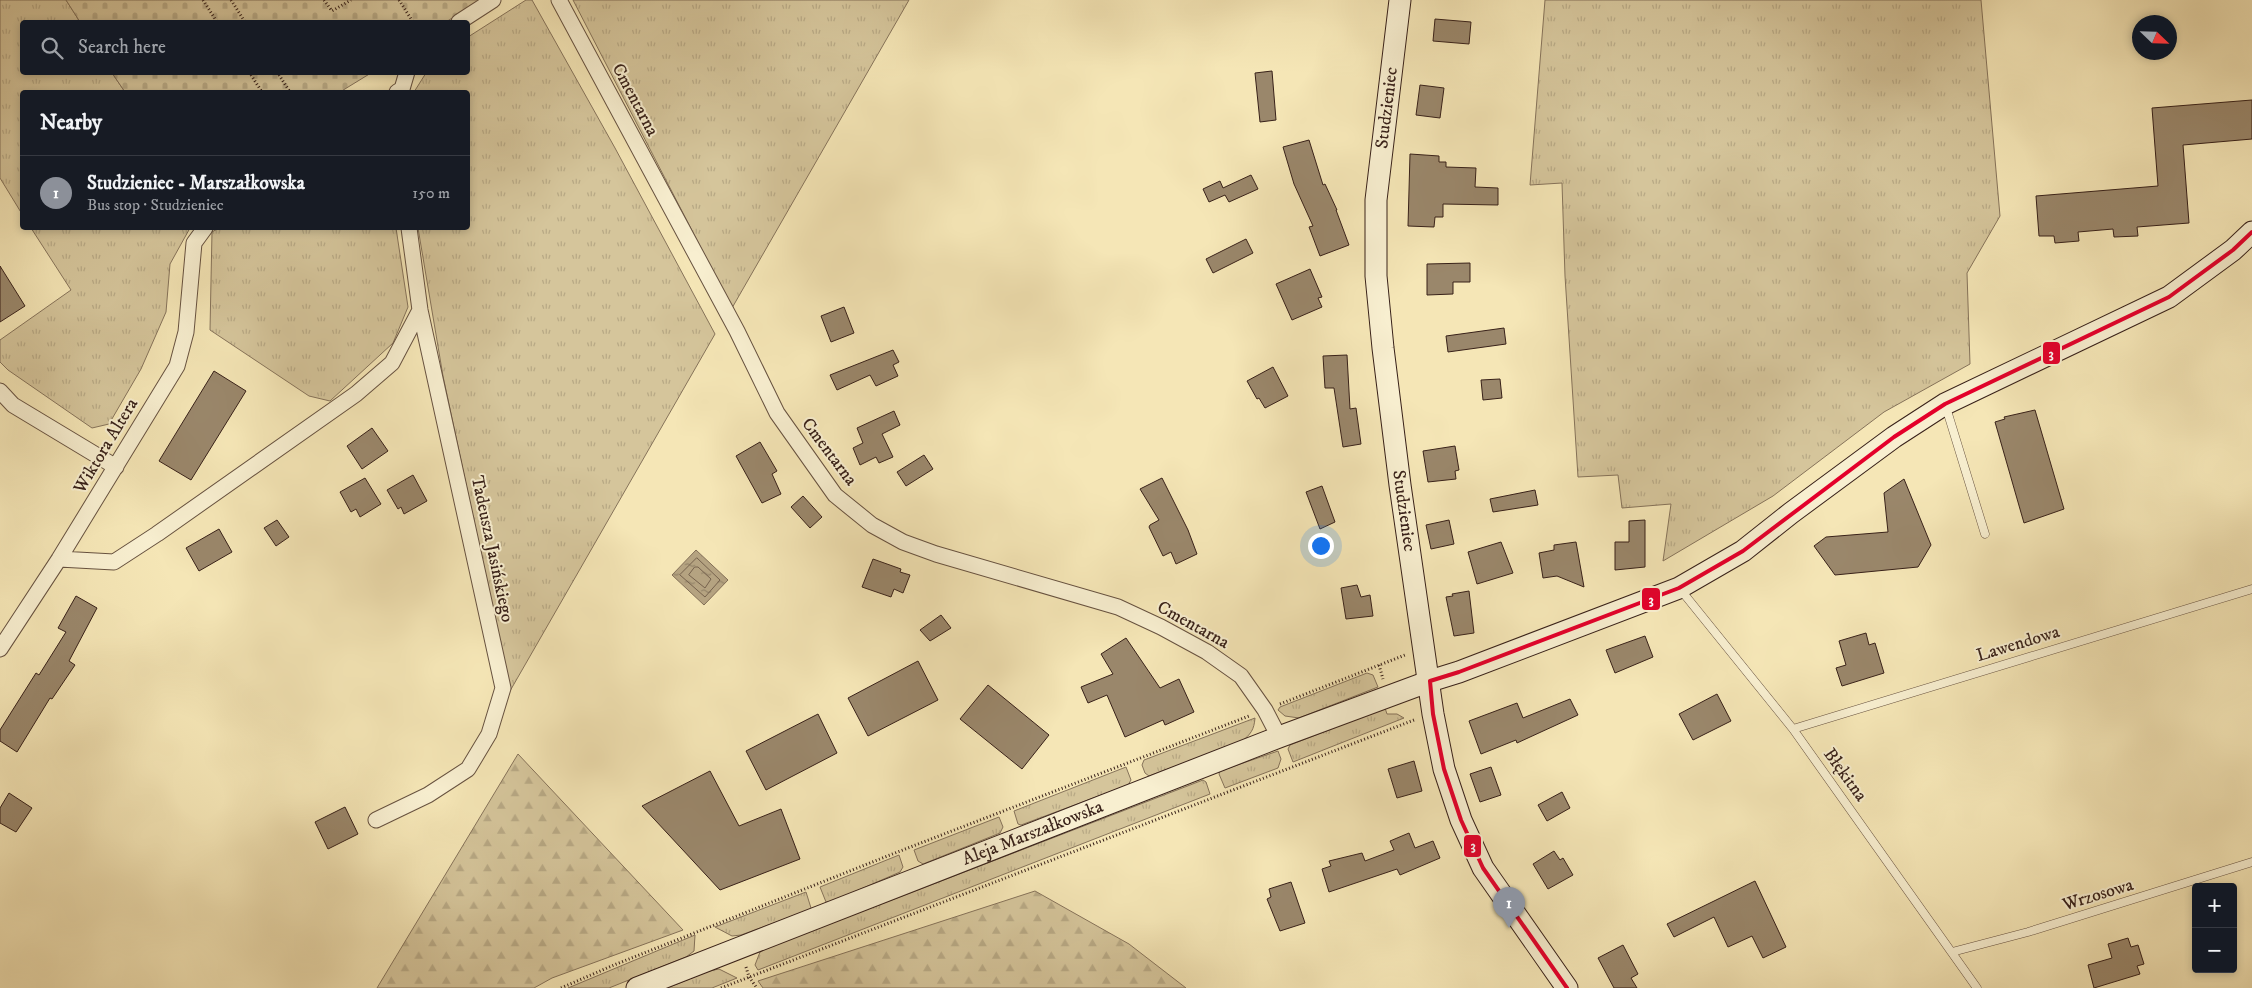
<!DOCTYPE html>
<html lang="en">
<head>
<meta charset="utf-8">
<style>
	body { margin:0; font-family:"IM FELL DW Pica",serif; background:#20242c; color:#f1f3f6 }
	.controls { position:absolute; right:15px; bottom:15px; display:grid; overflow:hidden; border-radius:5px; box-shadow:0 2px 8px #0003 }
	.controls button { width:45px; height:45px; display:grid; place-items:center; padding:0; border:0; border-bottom:1px solid #363941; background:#171b24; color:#f1f3f6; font:25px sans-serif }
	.compass { position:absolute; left:2132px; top:15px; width:45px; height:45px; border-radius:50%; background:#171b24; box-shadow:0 2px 8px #0003; rotate:113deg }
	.you { position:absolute; left:1320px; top:545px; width:18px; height:18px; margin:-12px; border:4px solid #fff; border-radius:50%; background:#1a73e8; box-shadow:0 0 0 8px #1a73e833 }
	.badge { display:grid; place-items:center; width:32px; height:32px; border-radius:50%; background:#8c9099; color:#fff; font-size:16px; font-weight:700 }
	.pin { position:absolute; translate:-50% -41px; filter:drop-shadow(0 1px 2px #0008) }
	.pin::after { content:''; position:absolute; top:26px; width:18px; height:15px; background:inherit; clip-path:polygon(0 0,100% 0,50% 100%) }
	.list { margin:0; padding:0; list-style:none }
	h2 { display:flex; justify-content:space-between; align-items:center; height:65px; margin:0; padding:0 20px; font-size:21px }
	h2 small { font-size:16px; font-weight:400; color:#9ea1a6 }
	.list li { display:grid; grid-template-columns:32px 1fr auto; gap:15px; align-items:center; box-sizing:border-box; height:75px; padding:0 20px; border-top:1px solid #363941 }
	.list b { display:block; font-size:19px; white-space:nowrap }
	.list p { margin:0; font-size:16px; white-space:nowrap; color:#9ea1a6 }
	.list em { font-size:16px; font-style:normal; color:#9ea1a6 }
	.icon { flex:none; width:28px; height:28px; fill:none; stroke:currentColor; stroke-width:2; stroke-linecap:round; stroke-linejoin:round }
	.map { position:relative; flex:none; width:2252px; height:988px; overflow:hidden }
	.search { position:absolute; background:#171b24; box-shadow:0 2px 8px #0003; left:20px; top:20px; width:450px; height:55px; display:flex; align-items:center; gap:12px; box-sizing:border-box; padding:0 18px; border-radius:5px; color:#9ea1a6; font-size:19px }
	.panel { position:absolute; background:#171b24; box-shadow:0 2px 8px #0003; left:20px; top:90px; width:450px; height:140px; border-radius:5px }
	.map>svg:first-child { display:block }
</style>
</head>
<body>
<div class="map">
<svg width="2252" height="988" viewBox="0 0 2252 988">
	<defs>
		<pattern id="grass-tufts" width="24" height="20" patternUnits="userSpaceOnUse" patternTransform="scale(1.25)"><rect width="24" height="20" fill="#d5c59b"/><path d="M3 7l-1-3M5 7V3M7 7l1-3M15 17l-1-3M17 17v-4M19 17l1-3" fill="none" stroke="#b8a985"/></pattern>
		<pattern id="forest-firs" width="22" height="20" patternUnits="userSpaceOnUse" patternTransform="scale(1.25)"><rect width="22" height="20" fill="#d5c59b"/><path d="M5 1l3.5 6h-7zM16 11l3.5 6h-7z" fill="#b8a985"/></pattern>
		<pattern id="cemetery-stones" width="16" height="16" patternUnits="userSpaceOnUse" patternTransform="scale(1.25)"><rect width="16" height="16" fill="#d5c59b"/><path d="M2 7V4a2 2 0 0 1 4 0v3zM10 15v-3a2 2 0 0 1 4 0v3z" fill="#b8a985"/></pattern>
		<pattern id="water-ripples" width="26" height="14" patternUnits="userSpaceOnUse" patternTransform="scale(1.25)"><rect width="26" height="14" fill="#b5a381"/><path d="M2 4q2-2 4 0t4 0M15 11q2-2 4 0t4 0" fill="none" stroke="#948469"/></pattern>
	</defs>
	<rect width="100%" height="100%" fill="#f5e6b6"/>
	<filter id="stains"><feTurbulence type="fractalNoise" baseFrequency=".004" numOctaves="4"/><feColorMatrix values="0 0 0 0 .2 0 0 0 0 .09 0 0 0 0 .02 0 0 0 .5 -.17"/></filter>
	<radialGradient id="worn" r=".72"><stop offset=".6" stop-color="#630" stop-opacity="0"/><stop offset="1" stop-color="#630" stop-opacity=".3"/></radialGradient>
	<path fill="url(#grass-tufts)" stroke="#86735a" d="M0,0H66L80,22H22V72L112,73L125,92H22V214L0,178Z
		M526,0H532L615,148L715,334L510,691L443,376L418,228H468V92H414L426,73L468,72V37Z
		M573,0H909L732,308Z
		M1545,0H1981L2000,216L1967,273L1970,364L1884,412L1773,496L1663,561L1671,504L1622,508L1618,475L1578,477L1565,276L1562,183L1530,185Z
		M31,228H190L170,264L166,312L141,369L109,424L92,428L8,370L0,362V340L71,290Z
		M219,228H396L408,307L393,343L330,401L309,396L210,330L212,232Z
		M1367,673L1373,675L1378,687L1299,718L1285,716L1278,710L1280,707Z
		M1385,708L1387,714H1397L1404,718L1293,762L1288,749L1290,745Z
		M1255,718C1254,730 1251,734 1241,742L1149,776L1145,773L1142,765L1144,760Z
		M1278,751L1281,759L1278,768L1225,788L1219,774L1220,771Z
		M1126,767L1131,780L1128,785L1021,825L1018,824L1014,811Z
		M1203,780L1206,782L1210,794L758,970L755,965L760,952L767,948Z
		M999,817L1003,827L1000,833L923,864L918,861L914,850Z
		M899,855L903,867L900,872L831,902H826L820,887Z
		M806,892L811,908L809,910L741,935L732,936L715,927Z
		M695,935L694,951L686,957L609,988H568Z
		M719,969L737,978L712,988H667L709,971Z"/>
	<path fill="url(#forest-firs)" stroke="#86735a" d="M518,754L683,930L552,978L534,988H377Z
		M1035,891L1129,944L1186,988H763L758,981Z"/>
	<path fill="url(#cemetery-stones)" stroke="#86735a" d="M66,0H480L446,22H80Z
		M112,73H371L340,92H125Z"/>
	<path fill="url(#water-ripples)" stroke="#836f57" d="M696,550L728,580L704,605L672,575Z"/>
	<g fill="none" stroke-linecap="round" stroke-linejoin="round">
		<path stroke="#76624d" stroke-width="1" d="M697,558L720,580L705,597L680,575Z
			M695,567H698L711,579L705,588L689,575Z"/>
	</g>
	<path fill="#9a876b" stroke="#382119" d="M1435,19L1471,22L1469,44L1433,41Z
		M1272,71L1276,120L1260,122L1255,73Z
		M1420,85L1444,88L1440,118L1416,115Z
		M2252,100V139L2183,145L2189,223L2137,227L2138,236L2114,237L2113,229L2078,232L2079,241L2055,243L2054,236H2039L2036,196L2158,186L2152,108Z
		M1309,140L1323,185L1325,184L1337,210H1336L1349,245L1320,256L1309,227L1313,226L1294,184L1283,147Z
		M1410,154L1439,156V162H1446V167L1476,168L1475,187L1498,188V205L1443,204V217H1435L1434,227L1408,226Z
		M1251,175L1258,189L1229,202L1225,195L1209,202L1203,189L1220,181L1223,188Z
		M1246,239L1253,253L1213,273L1206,259Z
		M1470,263V282H1453V294L1427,295V264Z
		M0,266L25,306L0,322Z
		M1310,269L1322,297L1318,298L1322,307L1292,320L1276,284Z
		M844,307L854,333L831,342L821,316Z
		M1504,328L1506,344L1448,352L1446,336Z
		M893,350L899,362L893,365L898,376L876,386L870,375L837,390L830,375Z
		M1347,355L1350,409L1356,408L1361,444L1343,447L1334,388H1325L1323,356Z
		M1273,367L1288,396L1265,408L1259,398L1257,399L1247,381Z
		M214,371L246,391L191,480L159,461Z
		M1500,379L1502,398L1483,400L1481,380Z
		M2035,410L2064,509L2024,523L1995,422L2005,419L2004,417Z
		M894,411L900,425L882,434L893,457L879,463L876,457L860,465L853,448L863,443L857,428Z
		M372,428L388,451L362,469L347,446Z
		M760,442L777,471L772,474L781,494L762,503L736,456Z
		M1455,446L1459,470L1455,471L1456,479L1428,482L1423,451Z
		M924,455L933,469L906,486L897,472Z
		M413,475L427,501L404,514L401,507L398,509L387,490Z
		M365,478L381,504L360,517L356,509L351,512L340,492Z
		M1162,478L1188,530L1197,554L1176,564L1171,552L1163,556L1149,527L1150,525L1159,520L1140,489Z
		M1904,479L1931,545L1918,567L1835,575L1814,546L1826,537L1888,532L1884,493Z
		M1322,486L1335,522L1320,529L1306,492Z
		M1535,490L1538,505L1493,512L1490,499Z
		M803,496L822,517L810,528L791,507Z
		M277,520L289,537L276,546L264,528Z
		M1449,520L1454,544L1431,549L1426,525Z
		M1645,520V567L1615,570V542H1629V521Z
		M219,529L232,552L199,571L186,548Z
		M1501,542L1513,573L1477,584L1468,552Z
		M1576,542L1584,587L1557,576L1543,578L1539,553L1554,550V545Z
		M873,559L901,569L900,572L910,575L903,593L894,589L891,597L862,587Z
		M1357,585L1361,597L1370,595L1373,616L1346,619L1341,588Z
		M1469,591L1474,633L1454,636L1446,597L1453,596L1452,594Z
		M76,596L97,608L69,661L75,665L52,699L50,698L17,752L0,741V730L36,673L39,675L66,632L58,628Z
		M941,615L951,628L930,641L920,630Z
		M1866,633L1869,645L1875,643L1884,673L1842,686L1836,668L1846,665L1839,641Z
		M1645,636L1653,657L1615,673L1606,650Z
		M1126,638L1160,688L1179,679L1194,712L1165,725L1163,720L1125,737L1107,695L1088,703L1081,687L1113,674L1101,654Z
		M918,661L938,700L868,736L848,698Z
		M988,685L1049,735L1022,769L960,719Z
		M1717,694L1731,721L1693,740L1679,714Z
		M1570,699L1578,715L1517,743L1516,740L1481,754L1469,721L1517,703L1523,718Z
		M818,714L837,753L766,790L746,751Z
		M1414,761L1422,791L1397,798L1388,769Z
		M1491,767L1501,795L1480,802L1470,774Z
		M710,771L739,826L781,809L800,859L720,890L642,806Z
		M1562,792L1570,808L1547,821L1538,805Z
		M9,793L32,808L16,832L0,823V808Z
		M345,807L358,834L328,849L315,822Z
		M1409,833L1415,848L1433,841L1440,858L1400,875L1397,869L1329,892L1322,869L1331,866L1329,861L1362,853L1365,861L1394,850L1390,841Z
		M1554,851L1560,860L1563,858L1573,875L1548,889L1533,864Z
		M1755,881L1786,947L1763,958L1752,936L1728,947L1714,917L1674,937L1667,924Z
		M1291,882L1305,923L1280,931L1267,899L1271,897L1269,889Z
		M2128,938L2131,947L2138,945L2144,964L2137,966L2140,974L2094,988L2088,965L2112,958L2108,944Z
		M1623,945L1638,974L1631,978L1637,988H1614L1598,958Z"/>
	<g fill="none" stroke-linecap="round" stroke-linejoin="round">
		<defs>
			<path id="lane" d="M1945,404L1985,534
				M1680,589L1793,729L1977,988
				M1793,729L2252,589
				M1952,952L2028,932L2252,862"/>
			<path id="street" d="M559,0L737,331L777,413L835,495L872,525L903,542L936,554L1118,607L1161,627L1207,652L1241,676L1265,710L1279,737
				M459,22L493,0
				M397,92L402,89L407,72
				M0,391L13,405L116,467
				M59,559L114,562L157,534L356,394L392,363L420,310
				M0,649L59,559L177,366L186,332L194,243L205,228
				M376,820L428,795L468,769L489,734L503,688L420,310L409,228"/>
			<g id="secondary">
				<path id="s1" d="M1400,0L1376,200V276L1383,348L1400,485L1433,714L1444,769L1461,820L1483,868L1567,988"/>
				<path id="s2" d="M637,988L1279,737L1430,681L1459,672L1679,588L1743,551L1791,513L1894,437L1945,404L2169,297L2233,250L2252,232"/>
			</g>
		</defs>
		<use href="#lane" stroke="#675240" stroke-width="9"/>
		<use href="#street" stroke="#675240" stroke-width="17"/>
		<use href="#secondary" stroke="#382119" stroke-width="23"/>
		<path stroke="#382119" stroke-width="3" stroke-dasharray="1 2.5" stroke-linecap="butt" d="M203,0L217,22
			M231,0L245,22
			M324,0L332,11L351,0
			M399,0L413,22
			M249,72L262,92
			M277,72L290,92
			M1379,665L1383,679
			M1280,704L1405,655
			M746,967L749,977L757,988
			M561,988L614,965L895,853L1249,716
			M721,988L1414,720"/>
		<use href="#lane" stroke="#f8efd0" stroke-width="8"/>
		<use href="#street" stroke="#f8efd0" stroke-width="15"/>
		<use href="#secondary" stroke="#f8efd0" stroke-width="21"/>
		<defs>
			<path id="bus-1" d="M1430,681L1459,672L1679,588L1743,551L1894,437L1945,404L2169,297L2233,250L2252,232
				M1430,681L1433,714L1444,769L1461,820L1483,868L1567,988"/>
		</defs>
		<use href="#bus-1" stroke="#f8efd0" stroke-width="8"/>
		<use href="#bus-1" stroke="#e4002b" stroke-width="4"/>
	</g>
	<g text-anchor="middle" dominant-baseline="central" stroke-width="4" stroke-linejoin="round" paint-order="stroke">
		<g font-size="18" fill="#382119" stroke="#f8efd0">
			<text transform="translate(635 100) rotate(62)">Cmentarna</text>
			<text transform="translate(1387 108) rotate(-83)">Studzieniec</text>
			<text transform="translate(106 446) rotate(-59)">Wiktora Altera</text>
			<text transform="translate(829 452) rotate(53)">Cmentarna</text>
			<text stroke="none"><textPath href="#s1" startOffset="514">Studzieniec</textPath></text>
			<text transform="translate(492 549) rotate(78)">Tadeusza Jasińskiego</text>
			<text transform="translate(1193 625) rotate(29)">Cmentarna</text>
			<text transform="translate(2018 644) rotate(-17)">Lawendowa</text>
			<text transform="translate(1845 775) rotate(54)">Błękitna</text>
			<text stroke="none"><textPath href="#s2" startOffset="425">Aleja Marszałkowska</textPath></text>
			<text transform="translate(2098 895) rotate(-17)">Wrzosowa</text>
		</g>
	</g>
	<g stroke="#f8efd0" stroke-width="2">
		<rect x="2042" y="341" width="19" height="24" rx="5" fill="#e4002b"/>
		<rect x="1641" y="587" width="20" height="24" rx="5" fill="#e4002b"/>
		<rect x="1463" y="834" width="19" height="24" rx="5" fill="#e4002b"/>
	</g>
	<g font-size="14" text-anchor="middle" font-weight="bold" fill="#fff">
		<text x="2051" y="358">3</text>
		<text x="1651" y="604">3</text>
		<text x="1473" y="850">3</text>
	</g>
	<rect width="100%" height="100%" filter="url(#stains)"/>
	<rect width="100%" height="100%" fill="url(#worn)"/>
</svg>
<div class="controls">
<button>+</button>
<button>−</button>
</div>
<svg class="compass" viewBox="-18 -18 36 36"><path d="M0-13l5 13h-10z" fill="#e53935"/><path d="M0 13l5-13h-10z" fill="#9ea1a6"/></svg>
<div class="you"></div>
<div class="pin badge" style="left:1509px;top:928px">1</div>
<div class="search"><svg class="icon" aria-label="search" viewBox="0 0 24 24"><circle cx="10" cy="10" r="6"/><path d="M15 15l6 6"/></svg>Search here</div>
<section class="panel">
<h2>Nearby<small></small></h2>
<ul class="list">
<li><span class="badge">1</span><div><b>Studzieniec - Marszałkowska</b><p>Bus stop · Studzieniec</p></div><em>150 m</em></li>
</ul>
</section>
</div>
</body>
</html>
